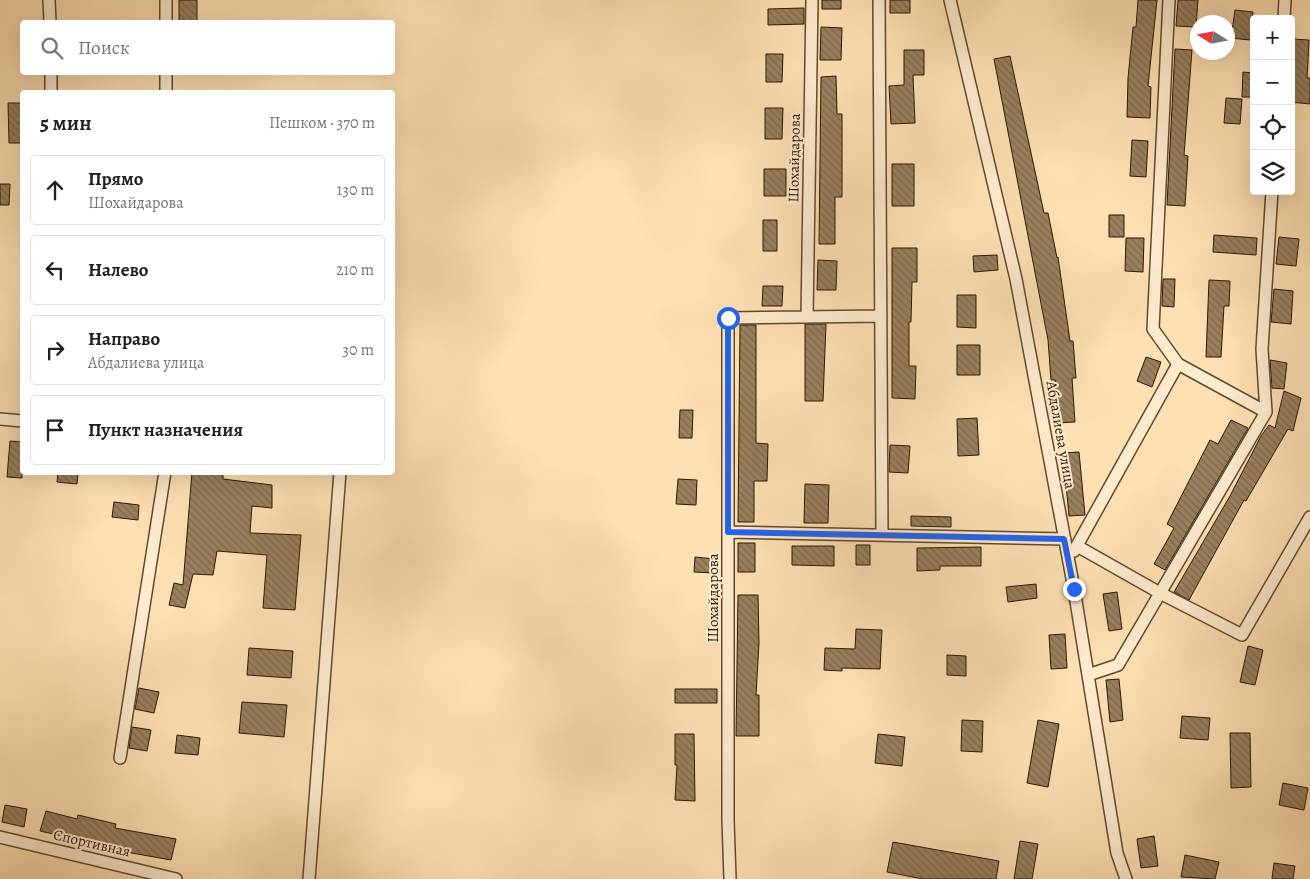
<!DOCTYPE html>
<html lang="ru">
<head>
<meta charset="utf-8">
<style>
	body { margin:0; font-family:Alegreya,serif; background:#f2f2f2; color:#202124 }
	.controls { position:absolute; right:15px; top:15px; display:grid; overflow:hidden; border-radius:5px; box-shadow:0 5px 20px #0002 }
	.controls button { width:45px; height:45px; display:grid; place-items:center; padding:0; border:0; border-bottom:1px solid #e0e0e0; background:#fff; color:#202124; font:25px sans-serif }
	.compass { position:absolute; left:1190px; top:15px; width:45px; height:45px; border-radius:50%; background:#fff; box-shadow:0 5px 20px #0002; rotate:281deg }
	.stop { position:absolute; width:15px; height:15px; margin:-11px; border:4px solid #2563eb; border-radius:50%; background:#fff }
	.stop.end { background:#2563eb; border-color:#fff; box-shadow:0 1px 5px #0008 }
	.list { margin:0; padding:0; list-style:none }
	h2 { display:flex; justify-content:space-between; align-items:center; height:65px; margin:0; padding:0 20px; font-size:21px }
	h2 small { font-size:16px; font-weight:400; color:#757577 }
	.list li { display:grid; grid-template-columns:32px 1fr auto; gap:15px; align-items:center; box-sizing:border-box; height:70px; margin:0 10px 10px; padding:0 10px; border:1px solid #e0e0e0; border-radius:5px }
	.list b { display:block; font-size:19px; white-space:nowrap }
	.list p { margin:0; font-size:16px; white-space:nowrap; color:#757577 }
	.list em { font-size:16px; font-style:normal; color:#757577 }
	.icon { flex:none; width:28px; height:28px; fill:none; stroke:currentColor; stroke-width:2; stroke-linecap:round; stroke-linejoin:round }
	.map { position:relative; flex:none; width:1310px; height:879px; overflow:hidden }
	.search { position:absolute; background:#fff; box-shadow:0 5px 20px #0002; left:20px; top:20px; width:375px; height:55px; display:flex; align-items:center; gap:12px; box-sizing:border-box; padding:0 18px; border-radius:5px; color:#757577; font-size:19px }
	.panel { position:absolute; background:#fff; box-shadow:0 5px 20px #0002; left:20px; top:90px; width:375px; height:385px; border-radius:5px }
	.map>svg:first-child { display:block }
</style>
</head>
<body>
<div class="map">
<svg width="1310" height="879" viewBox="0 0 1310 879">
	<defs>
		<pattern id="building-back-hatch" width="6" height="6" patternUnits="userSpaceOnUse" patternTransform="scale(1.25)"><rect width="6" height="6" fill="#99805f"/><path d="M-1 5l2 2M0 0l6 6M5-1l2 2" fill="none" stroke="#7d684c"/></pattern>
	</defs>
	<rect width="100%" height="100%" fill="#fee0b3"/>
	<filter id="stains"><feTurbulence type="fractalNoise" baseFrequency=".004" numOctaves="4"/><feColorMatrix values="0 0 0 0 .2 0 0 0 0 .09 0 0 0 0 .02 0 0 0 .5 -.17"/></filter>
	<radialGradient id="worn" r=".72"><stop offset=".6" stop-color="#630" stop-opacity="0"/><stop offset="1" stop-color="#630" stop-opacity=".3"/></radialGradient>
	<path fill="url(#building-back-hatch)" stroke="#2b1803" d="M179,0H197V22H179Z
		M822,0H841V9H822Z
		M890,0H910V13H890Z
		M1138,0H1157L1148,86L1151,87L1150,118L1127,117L1128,78L1133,27H1136Z
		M1178,0H1198L1196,27L1176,26Z
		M804,8V24L768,25V9Z
		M1235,10L1253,12L1250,40L1231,38Z
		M821,27L842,28L841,60H820Z
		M1292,39L1309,40L1307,78H1310V104L1291,102Z
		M1175,49L1192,50L1184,155L1188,156L1185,206L1167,205Z
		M904,50H924V75H913L915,123L891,124L889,86L904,85Z
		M766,54H783L782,82H766Z
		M1010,56L1044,213H1048L1057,258L1058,257L1070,341H1073L1076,378H1072L1075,422L1057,423L1055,380H1051L1048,340L994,59Z
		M1243,72L1254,73V97H1242Z
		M836,76L837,114H842V197H835V244H819L821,77Z
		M1226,98L1242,99L1240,124L1224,123Z
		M8,103H22V143H9Z
		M765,108H783L782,139H765Z
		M1132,140L1148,141L1146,177L1130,176Z
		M892,164H914V206H892Z
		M764,169H786V196H764Z
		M0,184H10L9,205H0Z
		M1109,215H1124V237H1109Z
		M763,220H777V251H763Z
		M1214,235L1257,238L1256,255L1213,252Z
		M1279,237L1299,239L1296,266L1276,264Z
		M1126,238H1144L1143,272L1125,271Z
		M892,248H917V282H912L911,322H909V366H916L915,399L892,398Z
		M997,255L998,270L974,272L973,256Z
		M818,260L837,261L836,290H817Z
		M1163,279H1175L1174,307L1162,306Z
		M1209,280L1230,281L1229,306H1224L1221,357H1206Z
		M763,286H783L782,306H762Z
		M1274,289L1293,291L1291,324L1271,322Z
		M957,295H976V328L957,327Z
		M805,324H826L823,401H805Z
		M740,325H756V443L768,444L767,481H754V522H738Z
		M957,345H980V375H957Z
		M1146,357L1161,362L1152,387L1137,381Z
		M1270,360L1287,363L1284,389L1272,388Z
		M1284,391L1301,398L1293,431L1288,429L1246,501L1244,500L1189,600L1174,592L1230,496L1261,436L1269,425L1275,428Z
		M680,410H693L692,438H679Z
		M977,418L979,455L958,456L957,419Z
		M1231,420L1248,428L1165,570L1154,564L1174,528L1167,524L1210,440L1218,444Z
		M10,441L22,442V478L7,477Z
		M890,445L910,446L908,473L889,472Z
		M1079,452L1085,515L1069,516L1063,453Z
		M58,472H78L77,484L57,482Z
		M192,472H223V479L272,485V508L252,506L250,533L301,535L295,610L263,608L267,555L217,551L213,575L193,574L185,608L169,605L174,583L183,585Z
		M678,479L697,480L696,505L676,504Z
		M805,484L829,485L828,523H804Z
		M114,502L139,505L138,520L112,517Z
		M911,516L951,517V527L911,526Z
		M738,543H755V572H738Z
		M856,545H870V565H856Z
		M792,546H834V566L792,565Z
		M981,547V566H940V570L917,571V548Z
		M695,557L715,559L714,573L694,572Z
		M1036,584L1037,598L1008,602L1006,587Z
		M1117,592L1122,629L1109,631L1103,594Z
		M738,595H758L759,643L756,695H759V736H736Z
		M856,629L882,630L880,669L842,668V671L824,670L825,648L855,649Z
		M1065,634L1067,668L1051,669L1049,635Z
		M1248,646L1263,650L1255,685L1240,682Z
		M249,648L293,651L291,678L247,675Z
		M947,655L966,656V676L947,675Z
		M1119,679L1123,720L1110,722L1106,680Z
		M139,688L159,692L154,713L135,709Z
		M675,689H717V703H675Z
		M242,702L287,705L284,737L239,733Z
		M1182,716L1210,718L1208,740L1180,738Z
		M962,720L983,721L982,752L961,751Z
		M1038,720L1059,724L1048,787L1027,783Z
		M132,727L151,730L147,751L129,748Z
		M1230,733H1250L1251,787L1231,788Z
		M675,734H694L695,801L675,800L677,765H675Z
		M878,734L905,737L902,766L875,763Z
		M177,735L200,738L198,755L175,753Z
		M1283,783L1308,788L1304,810L1279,805Z
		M5,805L27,809L24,827L2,822Z
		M46,811L77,819L78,815L116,824L115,828L176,839L171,860L115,850V848L40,831Z
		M1154,836L1158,866L1141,868L1137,839Z
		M1020,841L1038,844L1032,879H1014Z
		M893,842L999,861L996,879H923L887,872Z
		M1185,855L1219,862L1215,879L1181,877Z
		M1274,863L1295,866L1293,879H1272Z"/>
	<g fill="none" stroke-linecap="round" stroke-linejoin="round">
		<defs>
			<path id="minor" d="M49,0L50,22
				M166,0V22
				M879,0L882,535
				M950,0L1016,279L1074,589L1117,853L1126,879
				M1169,0L1153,329L1178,364L1266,412
				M1284,19L1285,0
				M51,72V92
				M166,72V92
				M807,317L812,0
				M0,419L22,421
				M728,532L1065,539
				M1077,546L1160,593L1242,635L1310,517
				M1074,551L1178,364
				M1088,675L1118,665L1266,412L1262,349L1272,191
				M120,758L165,472
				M0,837L176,879
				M309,879L340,472
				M730,879L728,820V318L881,316"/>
		</defs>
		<use href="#minor" stroke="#604a2f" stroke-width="14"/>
		<use href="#minor" stroke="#feebce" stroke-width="11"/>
	</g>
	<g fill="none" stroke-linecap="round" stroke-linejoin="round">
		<path stroke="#2563eb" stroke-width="6" d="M728,318V532L1064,539L1074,589"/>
	</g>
	<g text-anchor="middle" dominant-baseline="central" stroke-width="4" stroke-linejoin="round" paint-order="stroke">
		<g font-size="15" fill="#2b1803" stroke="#feebce">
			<text transform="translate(794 158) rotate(-89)">Шохайдарова</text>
			<text transform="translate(1061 435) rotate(80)">Абдалиева улица</text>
			<text transform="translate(713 598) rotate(-90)">Шохайдарова</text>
			<text transform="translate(92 843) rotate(13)">Спортивная</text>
		</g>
	</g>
	<rect width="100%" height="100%" filter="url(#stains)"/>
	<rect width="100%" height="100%" fill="url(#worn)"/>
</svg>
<div class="controls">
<button>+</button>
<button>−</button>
<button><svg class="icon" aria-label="locate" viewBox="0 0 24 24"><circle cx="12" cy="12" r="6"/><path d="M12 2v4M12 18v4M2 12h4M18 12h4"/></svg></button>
<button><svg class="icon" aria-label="layers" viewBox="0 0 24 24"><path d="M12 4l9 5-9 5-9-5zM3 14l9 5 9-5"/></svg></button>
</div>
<svg class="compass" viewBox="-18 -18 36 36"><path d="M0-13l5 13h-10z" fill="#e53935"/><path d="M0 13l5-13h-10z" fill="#757577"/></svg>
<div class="stop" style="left:728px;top:318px"></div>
<div class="stop end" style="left:1074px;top:589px"></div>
<div class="search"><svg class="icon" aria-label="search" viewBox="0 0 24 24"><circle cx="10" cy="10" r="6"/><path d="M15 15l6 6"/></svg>Поиск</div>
<section class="panel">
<h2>5 мин<small>Пешком · 370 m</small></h2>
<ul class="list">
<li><svg class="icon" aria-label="ahead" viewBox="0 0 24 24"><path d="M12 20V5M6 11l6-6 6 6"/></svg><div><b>Прямо</b><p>Шохайдарова</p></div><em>130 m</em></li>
<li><svg class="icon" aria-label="left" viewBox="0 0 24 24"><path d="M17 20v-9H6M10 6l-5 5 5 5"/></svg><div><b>Налево</b></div><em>210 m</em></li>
<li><svg class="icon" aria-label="right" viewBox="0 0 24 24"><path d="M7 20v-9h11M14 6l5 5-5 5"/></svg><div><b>Направо</b><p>Абдалиева улица</p></div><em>30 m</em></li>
<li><svg class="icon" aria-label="arrive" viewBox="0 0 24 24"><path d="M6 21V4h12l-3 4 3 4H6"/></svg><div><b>Пункт назначения</b></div></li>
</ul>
</section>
</div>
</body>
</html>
